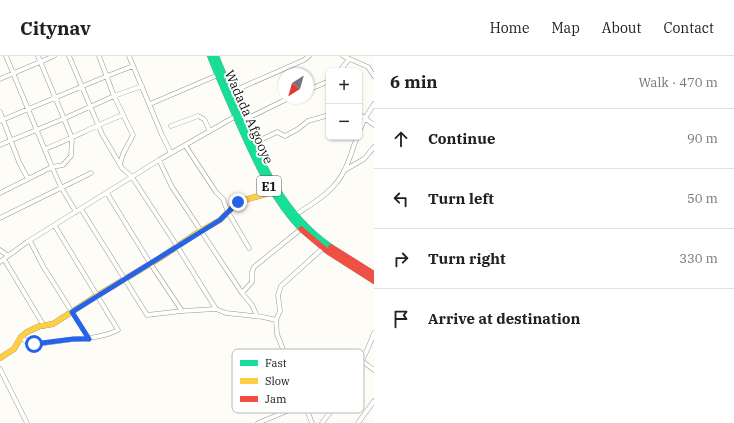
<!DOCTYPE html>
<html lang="en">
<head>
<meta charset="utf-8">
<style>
	body { margin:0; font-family:"IBM Plex Serif",serif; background:#f6f6f6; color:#202124 }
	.controls { position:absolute; right:12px; top:12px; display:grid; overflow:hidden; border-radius:6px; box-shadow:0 1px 3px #0004 }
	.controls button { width:36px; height:36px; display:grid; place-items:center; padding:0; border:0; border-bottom:1px solid #e0e0e0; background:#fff; color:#202124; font:20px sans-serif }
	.compass { position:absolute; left:278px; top:12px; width:36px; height:36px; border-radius:50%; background:#fff; box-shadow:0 1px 3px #0004; rotate:217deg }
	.stop { position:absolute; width:12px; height:12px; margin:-9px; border:3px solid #2563eb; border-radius:50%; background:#fff }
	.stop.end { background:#2563eb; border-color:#fff; box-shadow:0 1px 4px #0008 }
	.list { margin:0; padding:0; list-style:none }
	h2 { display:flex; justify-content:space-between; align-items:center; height:52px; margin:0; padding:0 16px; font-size:17px }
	h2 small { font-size:13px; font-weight:400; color:#757577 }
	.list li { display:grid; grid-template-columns:26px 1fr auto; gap:12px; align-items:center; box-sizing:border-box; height:60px; padding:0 16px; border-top:1px solid #e0e0e0 }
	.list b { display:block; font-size:15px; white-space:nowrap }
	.list em { font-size:13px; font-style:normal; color:#757577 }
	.icon { flex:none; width:22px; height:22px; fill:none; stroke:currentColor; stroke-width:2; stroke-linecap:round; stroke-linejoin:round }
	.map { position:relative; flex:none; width:374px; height:367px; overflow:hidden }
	header { display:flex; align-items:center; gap:24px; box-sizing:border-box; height:56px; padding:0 20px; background:#fff; border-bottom:1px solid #e0e0e0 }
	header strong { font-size:19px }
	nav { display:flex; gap:22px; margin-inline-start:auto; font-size:14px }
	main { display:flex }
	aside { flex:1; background:#fff }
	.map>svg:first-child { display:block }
</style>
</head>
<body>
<header>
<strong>Citynav</strong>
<nav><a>Home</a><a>Map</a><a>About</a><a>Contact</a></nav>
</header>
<main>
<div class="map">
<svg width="374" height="367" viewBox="0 0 374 367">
	<rect width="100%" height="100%" fill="#fdfcf7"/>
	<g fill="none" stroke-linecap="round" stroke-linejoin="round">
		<defs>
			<path id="street" d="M6,0L52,111L61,131L76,156
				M69,0L102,78L122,112L132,121L177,190L216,253
				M99,0L114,40L133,79L123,98L120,108
				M129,0L162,79L171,97
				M343,0L368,11L374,20
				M340,15L349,3
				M0,23L54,0
				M308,34L329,25
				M231,36L304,4L309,0
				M150,48L218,19
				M0,56L19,106L28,123
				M359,58L374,69
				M244,64L289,42
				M0,65L107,20L133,10
				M171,70L198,60L204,63L210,75
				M359,76L365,62L374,48
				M254,87L277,76L285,80L298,73L308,65L329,59
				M0,89L63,63L114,40L142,30
				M185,89L216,136L223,143L228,156L249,192
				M45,93C71,83 96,69 123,59
				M159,104L172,131L242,237L252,249L257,260
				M345,114L364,103L374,91
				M0,137L52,111L63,109L71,100L72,82L38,0
				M107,137L150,207L182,255
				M81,153L147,259L182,255L216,253L226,257L263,261L276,264
				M295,159C315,146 335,135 345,113C350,103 353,92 357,81
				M0,162L91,117
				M30,185L43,210L89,283
				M0,194L8,200
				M4,203L44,270
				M0,206L27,186L159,104L236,60
				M242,237L252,226V216L254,211L301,173
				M21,281C24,284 27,287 31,288C40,289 51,286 60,285C80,282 100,283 118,274L55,170
				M362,305L374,314
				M0,313L27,367
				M258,367L304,348
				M312,367L277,278L276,264L280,255L278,239L281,230L323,192
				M322,367C343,340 362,310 374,277
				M358,367L374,345"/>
			<path id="fast" d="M210,0C219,23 229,45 239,68C256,106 272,142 301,173
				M216,0C224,19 232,38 240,56C262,109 283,158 331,191"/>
			<path id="slow" d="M0,302L14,293L21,281L27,276L40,270L53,268L98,239L160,202L197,177L220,164L238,146L272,136"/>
			<path id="jam" d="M301,173L327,195L374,225
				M331,191L374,218"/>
		</defs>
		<use href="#street" stroke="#979795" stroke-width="5"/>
		<use href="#fast" stroke="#8e8d8b" stroke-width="6"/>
		<use href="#slow" stroke="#8e8d8b" stroke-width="6"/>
		<use href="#jam" stroke="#8e8d8b" stroke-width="6"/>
		<use href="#street" stroke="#fffffe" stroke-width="4"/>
		<use href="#fast" stroke="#16e098" stroke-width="5.5"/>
		<use href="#slow" stroke="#ffcf43" stroke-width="5.5"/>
		<use href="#jam" stroke="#f24e42" stroke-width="5.5"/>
	</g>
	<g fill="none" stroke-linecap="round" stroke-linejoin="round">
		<path stroke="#2563eb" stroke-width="5" d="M34,288L73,283H89L72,256L220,164L238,146"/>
	</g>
	<g text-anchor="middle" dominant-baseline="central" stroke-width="4" stroke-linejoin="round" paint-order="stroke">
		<rect fill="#fff" stroke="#585858" stroke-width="1" x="257" y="120" width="24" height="20" rx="3"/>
		<g font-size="12" font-weight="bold" fill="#111">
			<text x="269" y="130">E1</text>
		</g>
		<g font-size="13" fill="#111" stroke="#fff">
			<text transform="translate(249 61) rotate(66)">Wadada Afgooye</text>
		</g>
	</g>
	<rect x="232" y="293" width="132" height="64" rx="6" fill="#fff" stroke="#b8b8b8" stroke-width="1"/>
	<rect x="240" y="304" width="18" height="6" fill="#16e098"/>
	<rect x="240" y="322" width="18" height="6" fill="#ffcf43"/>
	<rect x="240" y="340" width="18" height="6" fill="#f24e42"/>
	<g font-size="11" fill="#111">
		<text x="265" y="311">Fast</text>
		<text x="265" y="329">Slow</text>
		<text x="265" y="347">Jam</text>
	</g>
</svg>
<div class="controls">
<button>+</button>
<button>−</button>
</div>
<svg class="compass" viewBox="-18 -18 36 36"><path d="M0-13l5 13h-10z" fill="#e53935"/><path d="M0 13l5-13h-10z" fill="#757577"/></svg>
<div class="stop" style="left:34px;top:288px"></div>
<div class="stop end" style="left:238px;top:146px"></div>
</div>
<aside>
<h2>6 min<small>Walk · 470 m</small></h2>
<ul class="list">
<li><svg class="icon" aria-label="ahead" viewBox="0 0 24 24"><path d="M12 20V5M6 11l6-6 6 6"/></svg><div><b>Continue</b></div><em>90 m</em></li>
<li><svg class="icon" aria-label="left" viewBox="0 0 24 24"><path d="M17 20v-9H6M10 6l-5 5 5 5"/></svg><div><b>Turn left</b></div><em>50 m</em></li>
<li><svg class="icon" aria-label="right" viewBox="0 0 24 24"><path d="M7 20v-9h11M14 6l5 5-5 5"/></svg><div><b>Turn right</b></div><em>330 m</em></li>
<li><svg class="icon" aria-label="arrive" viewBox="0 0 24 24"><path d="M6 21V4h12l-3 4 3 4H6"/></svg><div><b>Arrive at destination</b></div></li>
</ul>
</aside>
</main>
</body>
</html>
